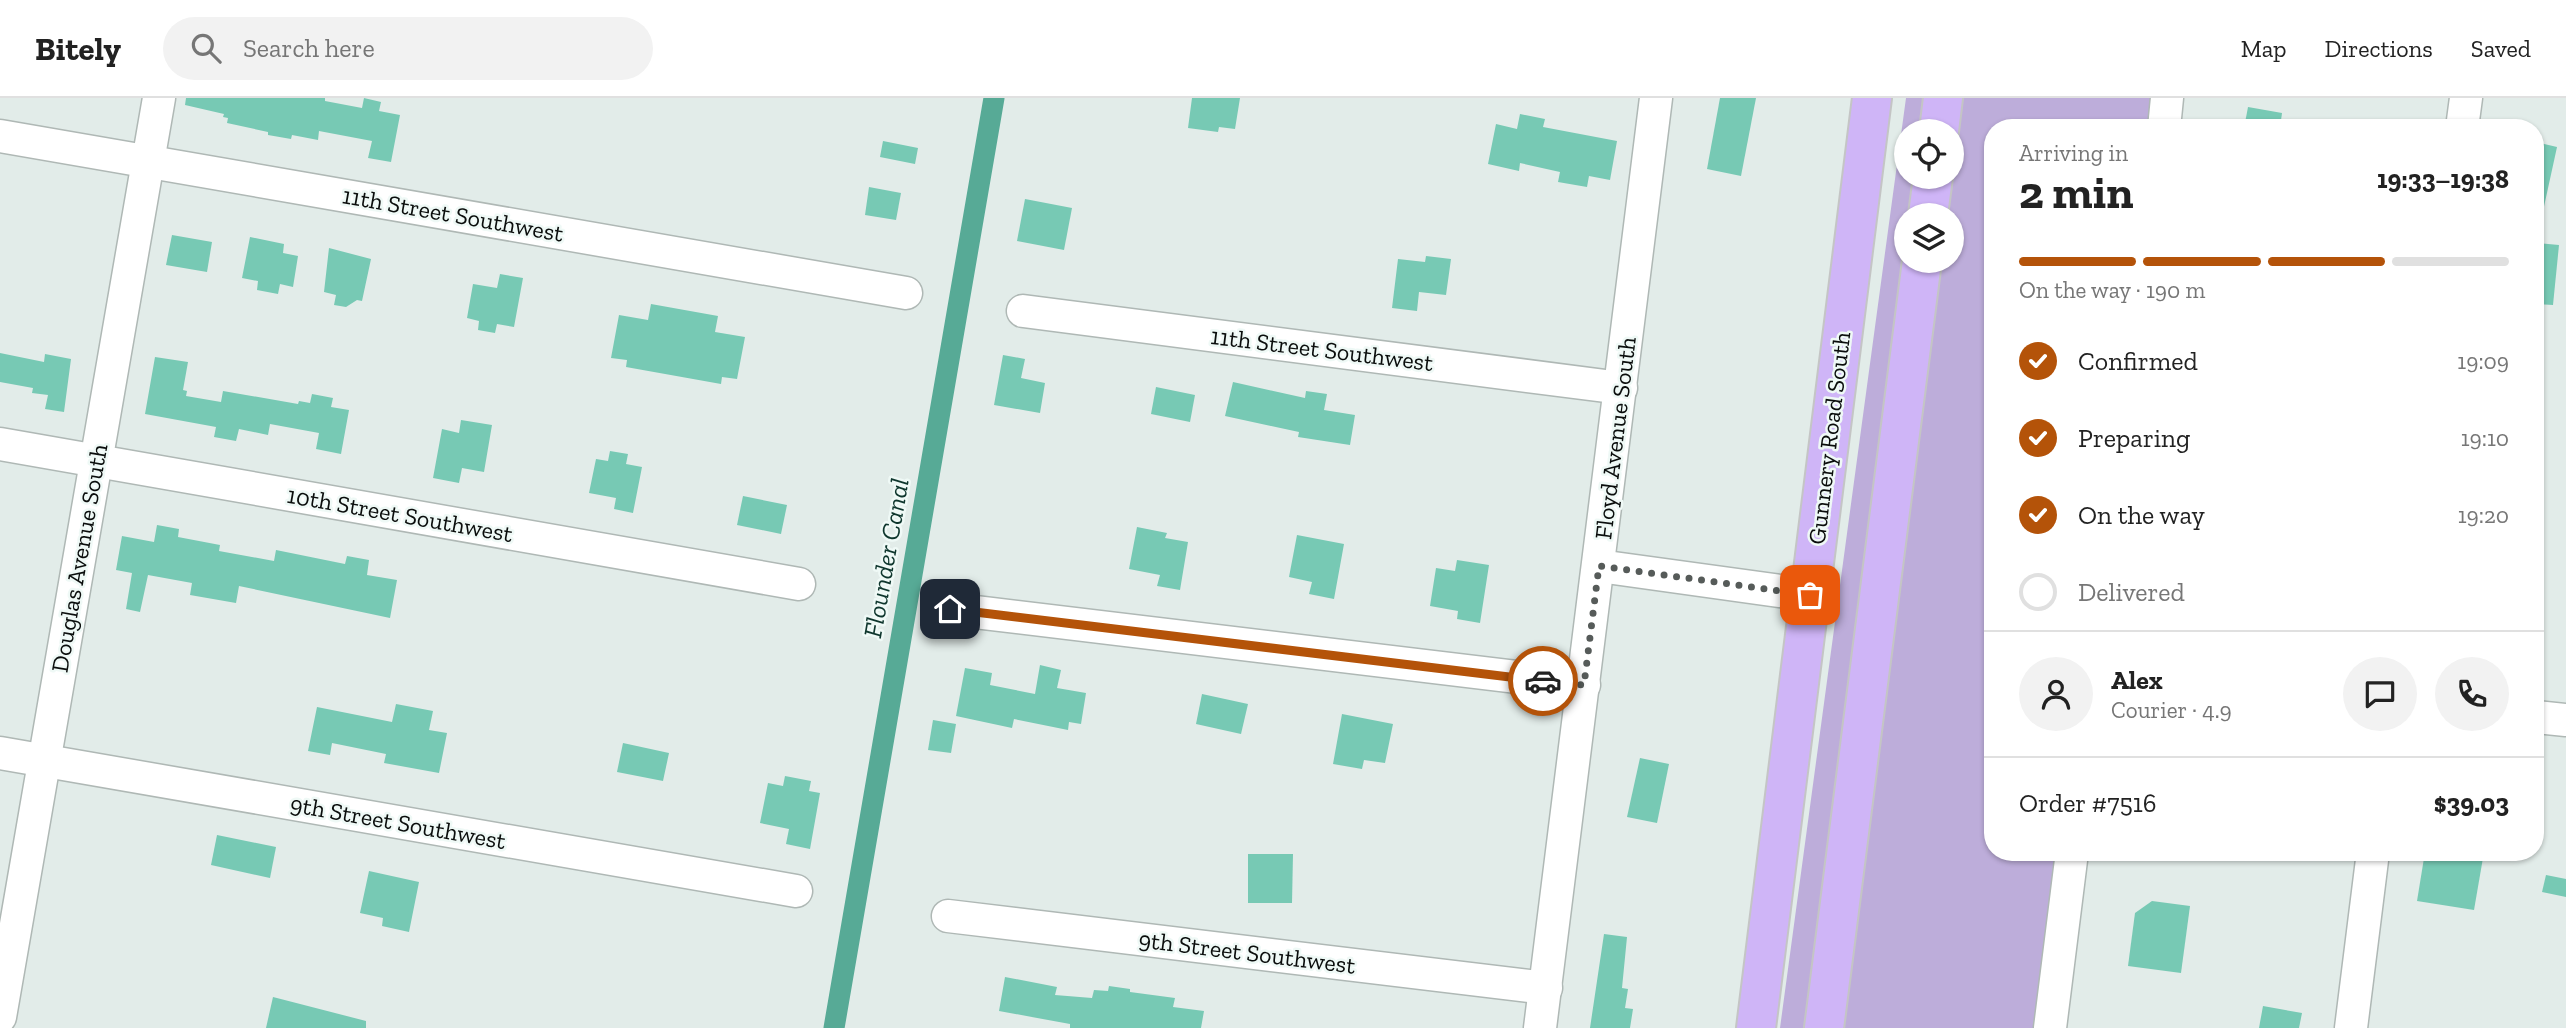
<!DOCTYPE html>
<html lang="en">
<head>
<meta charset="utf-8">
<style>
	body { margin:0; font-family:"Zilla Slab",serif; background:#f2f2f2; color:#222; height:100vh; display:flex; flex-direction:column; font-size:26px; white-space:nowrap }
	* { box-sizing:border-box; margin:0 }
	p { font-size:23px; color:#767676 }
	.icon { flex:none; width:38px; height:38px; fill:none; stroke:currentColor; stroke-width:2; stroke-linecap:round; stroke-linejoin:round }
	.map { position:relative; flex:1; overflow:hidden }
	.drawer { position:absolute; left:1984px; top:21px; width:560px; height:742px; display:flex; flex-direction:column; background:#fff; border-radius:28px; box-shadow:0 2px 5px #0004 }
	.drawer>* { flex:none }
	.fabs { position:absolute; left:1894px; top:21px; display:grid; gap:14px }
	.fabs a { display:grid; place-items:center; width:70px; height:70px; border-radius:50%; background:#fff; box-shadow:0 2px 5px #0004; font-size:35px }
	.pin { position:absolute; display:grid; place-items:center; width:60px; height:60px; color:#fff; margin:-30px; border-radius:14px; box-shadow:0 4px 10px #0006 }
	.courier { position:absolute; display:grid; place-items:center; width:70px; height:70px; margin:-35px; border:5px solid #b45309; border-radius:50%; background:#fff; color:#222; box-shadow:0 2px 9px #0007 }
	.summary em { font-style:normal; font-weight:800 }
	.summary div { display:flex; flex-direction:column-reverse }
	.summary { display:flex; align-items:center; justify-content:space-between; height:119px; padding:0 35px }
	h1 { font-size:46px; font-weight:800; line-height:52px }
	.bar { display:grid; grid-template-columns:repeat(4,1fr); gap:10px 7px; align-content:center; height:84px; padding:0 35px }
	.bar i { height:9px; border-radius:5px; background:#e0e0e0 }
	.bar .active { background:#b45309 }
	.bar p { grid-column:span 4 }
	.line { display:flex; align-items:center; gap:18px; padding:0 35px; border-top:2px solid #e0e0e0 }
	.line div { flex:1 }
	.round { display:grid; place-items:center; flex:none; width:74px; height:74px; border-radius:37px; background:#f2f2f2 }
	ol { padding:0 35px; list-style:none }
	li { display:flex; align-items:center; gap:21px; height:77px }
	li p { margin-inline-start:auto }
	li .icon { padding:7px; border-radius:50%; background:#b45309; color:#fff; stroke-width:4 }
	li:last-child { color:#767676 }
	li i { width:38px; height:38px; border:4px solid #e0e0e0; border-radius:50% }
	header { display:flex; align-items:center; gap:42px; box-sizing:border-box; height:98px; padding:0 35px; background:#fff; border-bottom:2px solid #e0e0e0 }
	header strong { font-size:33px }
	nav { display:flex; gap:38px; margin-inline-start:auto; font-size:24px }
	.search { width:490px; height:63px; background:#f2f2f2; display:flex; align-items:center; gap:18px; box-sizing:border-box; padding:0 24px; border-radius:38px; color:#767676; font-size:26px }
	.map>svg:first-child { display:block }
</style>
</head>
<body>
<header>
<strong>Bitely</strong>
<div class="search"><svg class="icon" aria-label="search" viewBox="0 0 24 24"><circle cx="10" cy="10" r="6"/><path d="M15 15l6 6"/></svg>Search here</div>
<nav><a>Map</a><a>Directions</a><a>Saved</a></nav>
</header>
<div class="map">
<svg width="2566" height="930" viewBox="0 0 2566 930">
	<rect width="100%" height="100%" fill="#e2ece9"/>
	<g fill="#bdadda">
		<polygon points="1906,0 1933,0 1928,33 1906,33 1906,79 1923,79 1918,117 1906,117 1906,163 1813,930 1780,930"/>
		<polygon points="1954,0 2157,0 2153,30 1993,30 1993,754 2062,754 2040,930 1835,930 1933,163 1951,163 1951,117 1939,117 1951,79"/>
	</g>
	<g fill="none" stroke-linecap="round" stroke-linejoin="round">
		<polyline stroke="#57aa96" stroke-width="21" points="834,930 994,0"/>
	</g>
	<g fill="#77c9b4">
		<polygon points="186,0 325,0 325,3 362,10 364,0 381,4 379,13 400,17 391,64 368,60 372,43 319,33 318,42 292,37 291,41 268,37 268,34 227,25 228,20 223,19 224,16 185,7"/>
		<polygon points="1192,0 1240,0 1235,31 1219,29 1218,34 1188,30"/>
		<polygon points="1720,0 1756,0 1741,78 1707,71"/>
		<polygon points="2248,9 2282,15 2280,30 2244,30"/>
		<polygon points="1520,16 1545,21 1543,29 1617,43 1610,82 1589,78 1587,89 1558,84 1560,74 1520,65 1519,73 1488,66 1496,26 1517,31"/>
		<polygon points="883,43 918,50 915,66 880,59"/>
		<polygon points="2536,44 2557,49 2543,113 2536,112"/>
		<polygon points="869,89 901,95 896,122 865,117"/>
		<polygon points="1025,101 1072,110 1064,152 1017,143"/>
		<polygon points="172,137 212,144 207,174 166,167"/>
		<polygon points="250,139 284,146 283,155 298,158 293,189 280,186 278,196 257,192 258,183 242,180"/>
		<polygon points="2536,145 2559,147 2553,207 2536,206"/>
		<polygon points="329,150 371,161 362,203 357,202 346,209 334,207 336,197 324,194"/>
		<polygon points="1426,158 1451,161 1446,197 1419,194 1417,213 1392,210 1398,161 1425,164"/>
		<polygon points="500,176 523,180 514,229 497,226 495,235 478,232 479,223 467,220 473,186 497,190"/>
		<polygon points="651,206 718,218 715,234 745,239 737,281 722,279 721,286 626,269 627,262 611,260 619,217 648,222"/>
		<polygon points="0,255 44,264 45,256 71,261 64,314 45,311 48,297 32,295 33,290 0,284"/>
		<polygon points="1003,257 1025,261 1021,280 1045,285 1040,315 994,307"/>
		<polygon points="155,259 188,264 183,292 187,293 186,298 221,304 223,293 298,306 299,303 310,305 312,296 333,300 331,309 349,312 341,356 316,351 319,335 270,326 268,337 239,331 236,343 214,339 216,329 145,316"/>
		<polygon points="1233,284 1305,300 1306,293 1327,296 1324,312 1355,317 1350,347 1298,339 1299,334 1225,318"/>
		<polygon points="1156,289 1195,297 1190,324 1151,316"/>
		<polygon points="461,322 492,327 484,374 462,370 459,385 433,380 442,331 459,335"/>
		<polygon points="610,353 628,356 626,366 642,369 633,415 614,411 616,400 589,395 596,361 608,363"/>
		<polygon points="743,398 787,407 781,436 737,427"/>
		<polygon points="157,427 179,431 178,439 220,447 219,453 274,463 276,452 345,466 347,458 369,462 367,477 397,482 390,520 239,488 236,505 190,497 192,485 148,477 140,514 126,511 132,475 116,472 122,438 154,444"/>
		<polygon points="1137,429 1167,435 1165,440 1188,444 1180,492 1157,488 1160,477 1129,471"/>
		<polygon points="1297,437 1344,446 1334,501 1309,496 1312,484 1289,479"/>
		<polygon points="1457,462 1489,467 1480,525 1457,521 1458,513 1430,508 1436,470 1455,473"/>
		<polygon points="1040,567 1061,572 1057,590 1086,595 1081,626 1069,624 1068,632 1014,621 1012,630 956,618 965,570 992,575 990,587 1035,596"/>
		<polygon points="1202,596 1248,606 1241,636 1196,626"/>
		<polygon points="396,606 433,613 429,632 447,635 439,675 384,665 386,656 332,645 330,657 308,653 317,609 392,624"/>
		<polygon points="1342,616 1393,626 1385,665 1364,662 1362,671 1333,666"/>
		<polygon points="933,622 956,626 951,655 928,652"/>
		<polygon points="623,645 669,655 663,683 617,674"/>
		<polygon points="1640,660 1669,666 1657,725 1627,719"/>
		<polygon points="785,678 811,683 809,693 820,695 810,751 786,746 789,731 760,725 768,685 783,688"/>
		<polygon points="217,737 276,749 270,780 211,767"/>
		<polygon points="2425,754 2484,754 2474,812 2417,803"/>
		<polygon points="1248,756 1293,756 1292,805 1248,805"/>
		<polygon points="369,773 419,784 409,834 382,828 383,820 360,815"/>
		<polygon points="2546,777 2566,781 2566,799 2542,794"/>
		<polygon points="2152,803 2190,808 2181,875 2128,868 2135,815"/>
		<polygon points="1604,836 1627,839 1622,890 1628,891 1625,910 1633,911 1630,930 1590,930"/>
		<polygon points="1005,879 1057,889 1055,897 1092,900 1094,892 1108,893 1109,888 1130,891 1130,894 1175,900 1173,909 1204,913 1201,930 1070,930 1070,926 999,913"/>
		<polygon points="273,899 366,923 366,930 266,930"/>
		<polygon points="2263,908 2302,915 2299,930 2259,930"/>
	</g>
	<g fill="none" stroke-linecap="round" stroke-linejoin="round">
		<defs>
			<g id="minor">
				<polyline points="2164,30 2167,0"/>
				<polyline points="2462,30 2466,0"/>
				<polyline points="0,38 906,195"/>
				<polyline points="1023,213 1621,290"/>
				<polyline points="0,346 799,486"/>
				<polyline points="1599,468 1809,497"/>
				<polyline points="950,511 1584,587"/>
				<polyline points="2536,619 2566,622"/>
				<polyline points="0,655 796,793"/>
				<polyline points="948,818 1546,890"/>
				<polyline points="0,919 159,0"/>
				<polyline points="1540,930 1656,0"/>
				<polyline points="2050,930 2072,754"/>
				<polyline points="2351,930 2373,754"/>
			</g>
			<g id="major">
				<polyline points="1939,33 1943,0"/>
				<polyline points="1928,117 1933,79"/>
				<polyline points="1756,930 1872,0"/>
				<polyline points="1824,930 1922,163"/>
			</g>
		</defs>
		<use href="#minor" stroke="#afb8b5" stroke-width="35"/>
		<use href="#major" stroke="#c4c5c5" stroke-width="42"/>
		<use href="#minor" stroke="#fff" stroke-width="32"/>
		<use href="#major" stroke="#cfb5f7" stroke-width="38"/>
	</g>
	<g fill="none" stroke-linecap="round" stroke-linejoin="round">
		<polyline stroke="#565b59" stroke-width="7" stroke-dasharray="0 12.6" points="1543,583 1584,587 1599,468 1810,497"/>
		<polyline stroke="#b45309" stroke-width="9" points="950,511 1543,583"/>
	</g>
	<g text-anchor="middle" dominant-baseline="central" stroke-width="5" stroke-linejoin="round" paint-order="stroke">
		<g font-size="24" fill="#0a0d0c" stroke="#eff9f6">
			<text transform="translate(453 116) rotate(10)">11th Street Southwest</text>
			<text transform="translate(1322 251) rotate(7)">11th Street Southwest</text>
			<text transform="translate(1615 340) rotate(-83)">Floyd Avenue South</text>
			<text transform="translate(1829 340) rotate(-83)">Gunnery Road South</text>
			<text transform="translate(400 416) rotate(10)">10th Street Southwest</text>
			<text transform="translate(79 460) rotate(-80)">Douglas Avenue South</text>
			<text transform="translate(398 724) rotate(10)">9th Street Southwest</text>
			<text transform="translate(1247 854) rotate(7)">9th Street Southwest</text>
		</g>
		<g font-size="26" font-style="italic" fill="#0e362d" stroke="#eff9f6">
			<text transform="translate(886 460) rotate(-80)">Flounder Canal</text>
		</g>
	</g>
</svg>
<div class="fabs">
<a><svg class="icon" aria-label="locate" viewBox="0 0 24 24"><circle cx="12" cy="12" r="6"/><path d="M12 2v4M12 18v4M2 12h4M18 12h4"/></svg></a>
<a><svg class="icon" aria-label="layers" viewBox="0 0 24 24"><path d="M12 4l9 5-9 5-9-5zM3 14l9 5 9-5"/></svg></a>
</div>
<div class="pin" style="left:1810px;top:497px;background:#ea580c"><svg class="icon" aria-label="bag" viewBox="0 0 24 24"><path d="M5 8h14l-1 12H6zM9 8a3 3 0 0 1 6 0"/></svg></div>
<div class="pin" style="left:950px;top:511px;background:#1f2937"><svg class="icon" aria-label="home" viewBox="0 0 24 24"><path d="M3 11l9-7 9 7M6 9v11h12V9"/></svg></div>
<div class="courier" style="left:1543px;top:583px"><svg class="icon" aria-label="car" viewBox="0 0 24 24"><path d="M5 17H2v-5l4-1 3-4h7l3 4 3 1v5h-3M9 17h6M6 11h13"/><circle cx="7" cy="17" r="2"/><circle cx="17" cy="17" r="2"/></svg></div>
<section class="drawer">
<div class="summary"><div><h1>2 min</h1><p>Arriving in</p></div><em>19:33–19:38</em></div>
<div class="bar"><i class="active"></i><i class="active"></i><i class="active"></i><i></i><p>On the way · 190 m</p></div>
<ol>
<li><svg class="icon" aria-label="check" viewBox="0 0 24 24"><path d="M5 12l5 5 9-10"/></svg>Confirmed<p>19:09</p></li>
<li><svg class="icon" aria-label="check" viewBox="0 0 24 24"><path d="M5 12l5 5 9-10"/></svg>Preparing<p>19:10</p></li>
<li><svg class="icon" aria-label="check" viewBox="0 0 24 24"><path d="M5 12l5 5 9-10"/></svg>On the way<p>19:20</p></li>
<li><i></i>Delivered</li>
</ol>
<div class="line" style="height:126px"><a class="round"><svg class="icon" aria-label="person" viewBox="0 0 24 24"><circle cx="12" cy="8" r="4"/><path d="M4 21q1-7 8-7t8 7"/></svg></a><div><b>Alex</b><p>Courier · 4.9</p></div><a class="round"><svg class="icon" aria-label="chat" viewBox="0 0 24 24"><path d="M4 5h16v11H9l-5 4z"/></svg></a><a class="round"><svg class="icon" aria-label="phone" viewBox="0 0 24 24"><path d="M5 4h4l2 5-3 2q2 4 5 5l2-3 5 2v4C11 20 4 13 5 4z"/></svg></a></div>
<div class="line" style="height:91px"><div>Order #7516</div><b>$39.03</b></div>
</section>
</div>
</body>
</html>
